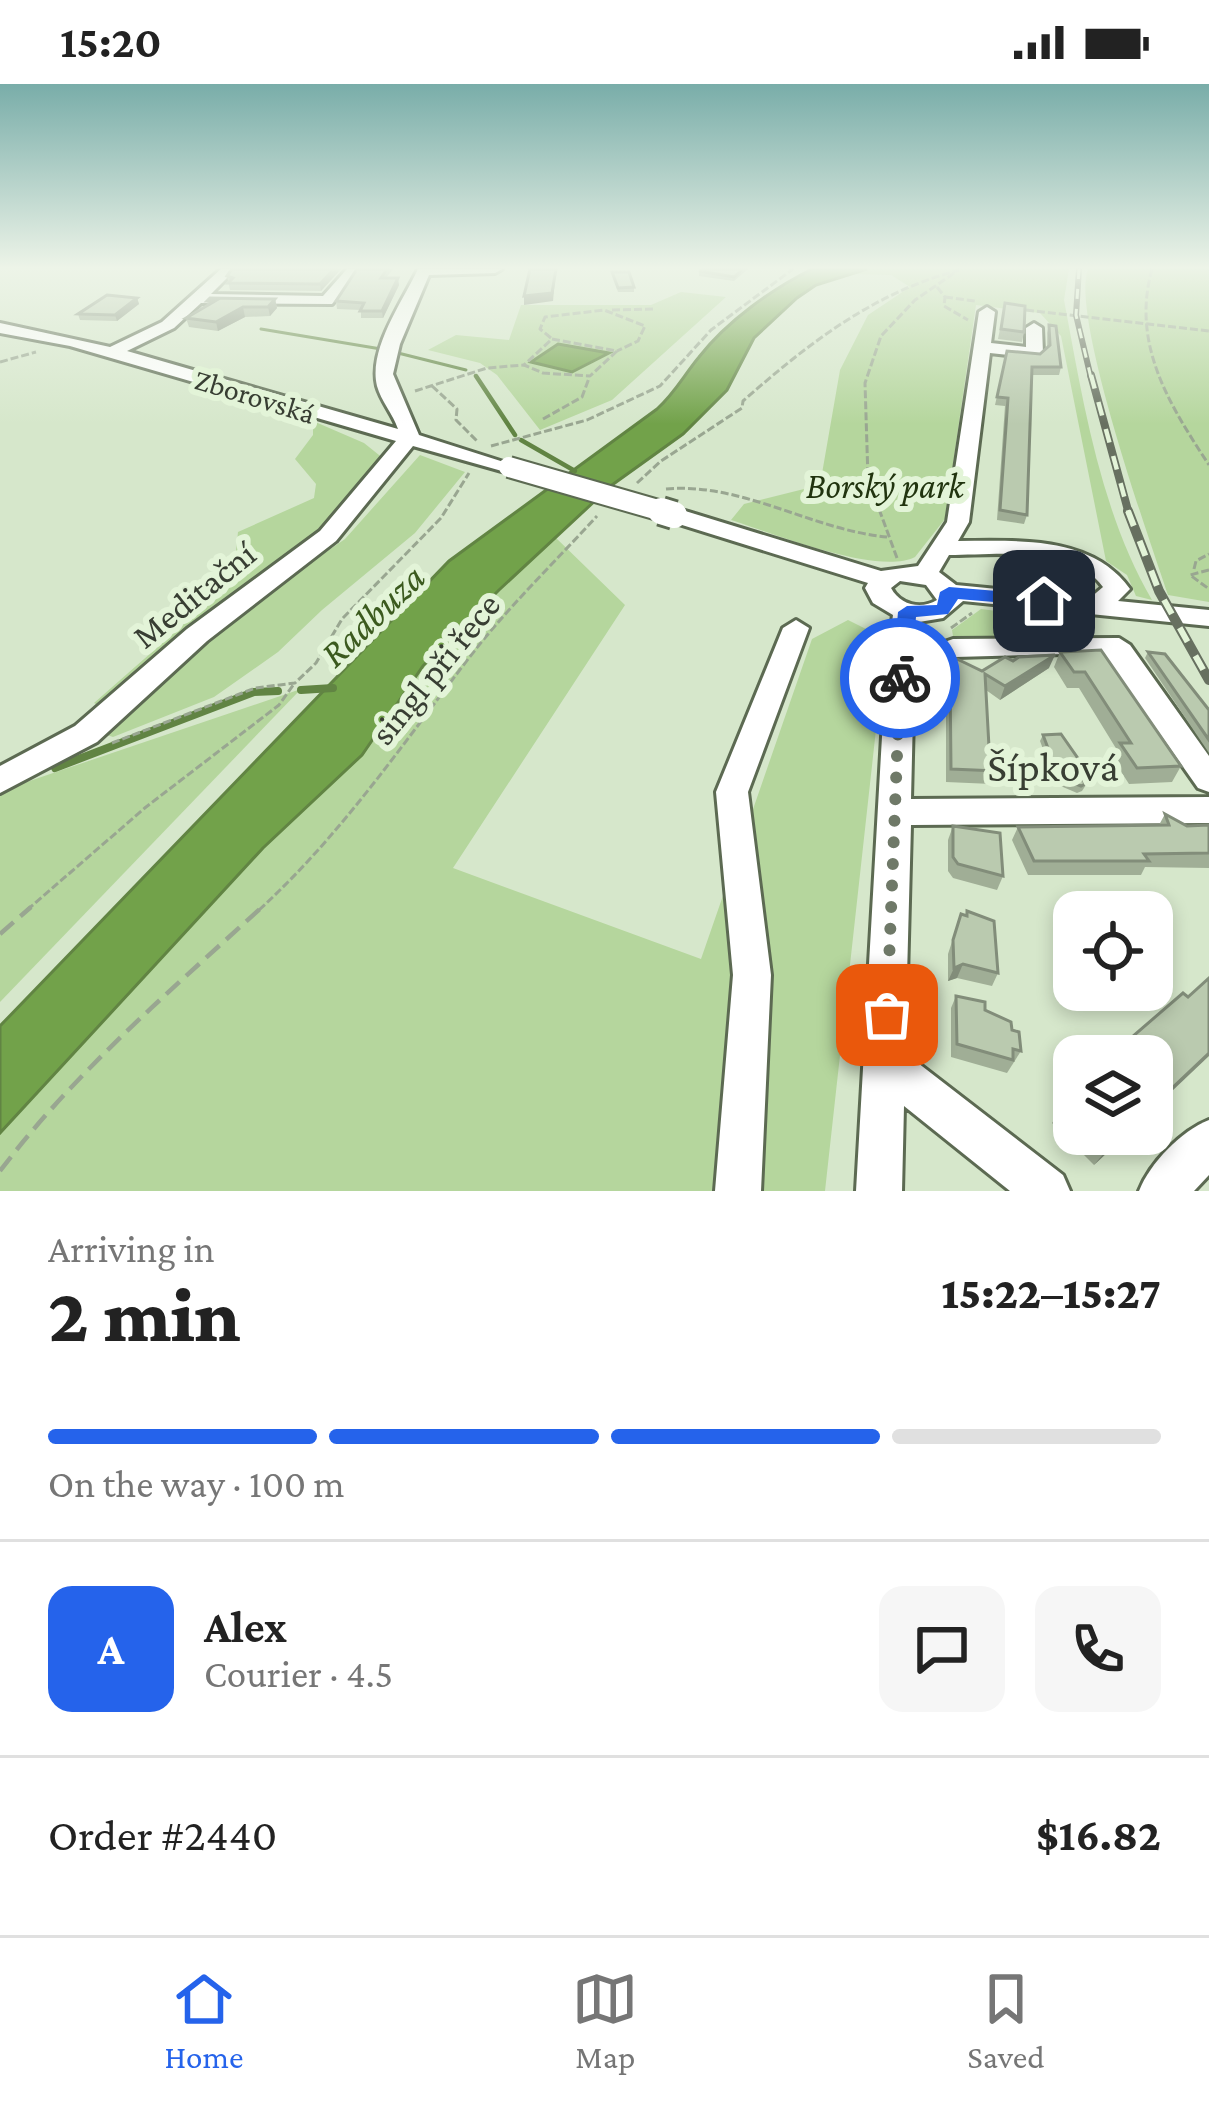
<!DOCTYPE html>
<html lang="en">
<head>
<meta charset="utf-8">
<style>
	body { margin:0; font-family:"Crimson Pro",serif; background:#f6f6f6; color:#222; height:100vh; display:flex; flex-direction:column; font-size:45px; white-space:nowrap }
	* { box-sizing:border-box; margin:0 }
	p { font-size:39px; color:#767676 }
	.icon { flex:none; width:66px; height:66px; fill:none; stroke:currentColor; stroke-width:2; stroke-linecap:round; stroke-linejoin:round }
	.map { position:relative; height:1107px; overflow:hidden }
	.sheet { display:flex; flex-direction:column; background:#fff; flex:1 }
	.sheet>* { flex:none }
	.fabs { position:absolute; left:1053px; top:807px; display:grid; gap:24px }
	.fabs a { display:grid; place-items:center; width:120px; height:120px; border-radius:24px; background:#fff; box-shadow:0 6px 18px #0003; font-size:60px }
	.pin { position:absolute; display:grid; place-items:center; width:102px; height:102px; color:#fff; margin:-51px; border-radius:24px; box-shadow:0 6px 18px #0006 }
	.courier { position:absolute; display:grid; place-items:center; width:120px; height:120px; margin:-60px; border:9px solid #2563eb; border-radius:50%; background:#fff; color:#222; box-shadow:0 3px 15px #0007 }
	.headline em { font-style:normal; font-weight:800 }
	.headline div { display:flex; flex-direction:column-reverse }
	.headline { display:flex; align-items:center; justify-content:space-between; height:204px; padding:0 48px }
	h1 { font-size:78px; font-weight:800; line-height:90px }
	.bar { display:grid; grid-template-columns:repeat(4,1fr); gap:18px 12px; align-content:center; height:144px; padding:0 48px }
	.bar i { height:15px; border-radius:9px; background:#e0e0e0 }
	.bar .current { background:#2563eb }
	.bar p { grid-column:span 4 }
	.line { display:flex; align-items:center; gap:30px; padding:0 48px; border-top:3px solid #e0e0e0 }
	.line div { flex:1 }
	.round { display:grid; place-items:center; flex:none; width:126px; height:126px; border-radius:24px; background:#f6f6f6 }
	.status { display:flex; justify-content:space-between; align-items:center; height:84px; padding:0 60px; background:#fff; direction:ltr }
	.status svg { height:33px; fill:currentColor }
	.tab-bar { display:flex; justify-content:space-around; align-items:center; height:168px; border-top:3px solid #e0e0e0; background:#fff; font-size:33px; color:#767676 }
	.tab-bar a { display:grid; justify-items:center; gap:6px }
	.tab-bar .current { color:#2563eb }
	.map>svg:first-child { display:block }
</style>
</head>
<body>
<div class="status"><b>15:20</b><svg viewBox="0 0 49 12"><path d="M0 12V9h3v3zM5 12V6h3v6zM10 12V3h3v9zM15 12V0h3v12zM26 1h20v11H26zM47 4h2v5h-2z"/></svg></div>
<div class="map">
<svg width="1209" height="1107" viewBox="0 0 1209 1107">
	<rect width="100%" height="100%" fill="#d6e7cb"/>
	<g fill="#b5d69d">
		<path d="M 867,185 L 1069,185 L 1064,216 C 1083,317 1100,427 1152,516 L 1136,512 L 1127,491 L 1106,477 L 1061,252 L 1040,229 L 976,221 L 945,435 L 915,473 C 877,492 772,449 731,436 L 744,420 L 820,401 L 840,286 L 868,231 L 910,203 L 891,191 L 851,190 Z"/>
		<path d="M 1088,185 L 1209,185 L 1209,518 L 1168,511 C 1149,454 1070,231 1088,185 Z"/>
		<polygon points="681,208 726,213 612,316 540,346 497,291 480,279 428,266 456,251 509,256 521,221 651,221"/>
		<polygon points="313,337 364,359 384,375 352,422 105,625 94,619 226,503 234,486 238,448 314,414 316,400 295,375 313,351"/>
		<polygon points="420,371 465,388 415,449 322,526 278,568 214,613 113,653 107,651 248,521 345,455"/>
		<polygon points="555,453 625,521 453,784 701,875 812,555 848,536 886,555 825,1107 0,1107 0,1049 263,764 362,671 423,582"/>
		<polygon points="981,525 1045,533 1051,544 954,558 952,546"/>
		<polygon points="301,605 0,918 0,707"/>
	</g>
	<g fill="#72a24a" stroke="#618443" stroke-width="3">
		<path d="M 812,185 L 867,185 L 816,201 L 797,214 L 754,254 L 727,306 L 683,350 L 612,401 L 499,506 L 423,582 L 362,671 L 263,764 L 0,1049 L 0,942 L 449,477 L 657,325 C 675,309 684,291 699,273 C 727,237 772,205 812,185 Z"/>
		<polygon points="558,260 609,269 572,288 531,278"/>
	</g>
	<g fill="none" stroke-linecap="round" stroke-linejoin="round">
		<g stroke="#618443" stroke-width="3">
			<polyline points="261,245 381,265"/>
			<polyline points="398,269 466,286"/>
		</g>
		<g stroke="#618443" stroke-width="4.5">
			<polyline points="476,292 515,351"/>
			<polyline points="521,356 575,387"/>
		</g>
		<polyline stroke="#618443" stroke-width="6" points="327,604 333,604"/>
		<g stroke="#618443" stroke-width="8">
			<polyline points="301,606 333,604"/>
			<polyline points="55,684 254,608 278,607"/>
		</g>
		<defs>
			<g id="minor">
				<path d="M 221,185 L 236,185 L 211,210 L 323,212 L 347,185 L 361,185 L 332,220 L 201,219 L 174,244 L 127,267 L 398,345 C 393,330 381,317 377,302 C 368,265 403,217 418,185 L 502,185 L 495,189 L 429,191 L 400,260 L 393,290 L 419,351 L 519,383 L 509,389 L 413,362 L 336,457 L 207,557 L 97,658 L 0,709 L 0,682 L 75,642 L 187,545 L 320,447 L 396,357 L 70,262 L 0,249 L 0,239 L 110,263 L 162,238 Z"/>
				<path d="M 987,223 L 995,228 L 991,259 L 1026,263 L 1026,244 L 1034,239 L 1042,244 L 1043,269 L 1035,274 L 990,269 L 969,438 L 958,457 C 1018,457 1092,451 1130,505 L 1118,517 L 1209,526 L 1209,542 L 963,517 L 943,534 L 919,538 L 916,568 L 953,555 L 1119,554 L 1130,561 L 1209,672 L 1209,708 L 1198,704 L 1103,569 L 956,573 L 914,588 L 911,715 L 1209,713 L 1209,739 L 911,741 L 905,969 L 1063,1091 L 1070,1107 L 1010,1107 L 904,1022 L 902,1107 L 856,1107 L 886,583 L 893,531 L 873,519 L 865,504 L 868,499 L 666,436 L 663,431 L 674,424 L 682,426 L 881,487 L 918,482 L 947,438 L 979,228 ZM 949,471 C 995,471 1073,460 1103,503 L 1090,514 L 956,501 L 939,488 ZM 900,497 L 926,501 L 937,516 C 921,526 900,521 891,504 Z"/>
				<polygon points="796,536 809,544 748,708 771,891 761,1107 715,1107 733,891 716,708 783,544"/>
				<path d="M 1209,1036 L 1209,1091 L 1194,1107 L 1139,1107 C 1150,1079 1181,1047 1209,1036 Z"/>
			</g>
		</defs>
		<use href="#minor" stroke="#5c6a52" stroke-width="6"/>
		<g stroke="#99a691" stroke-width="3" stroke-dasharray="8 3" stroke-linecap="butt">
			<path d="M 1152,185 C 1131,260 1169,320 1209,381"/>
			<polyline points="937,203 945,213 944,222 968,236"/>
			<polyline points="945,213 975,217"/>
			<polyline points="612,226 653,225"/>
			<polyline points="1026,226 1209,247"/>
			<polyline points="551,254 540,245 545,233 604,226 645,242 638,257 617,267"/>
			<polygon points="552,255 617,267 590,292 543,289 524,281"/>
			<polyline points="0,278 36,268"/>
			<polyline points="432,302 457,325 456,336 477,357"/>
			<polyline points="415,307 487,284 524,281"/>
			<polyline points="543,335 582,313 589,294"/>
			<polyline points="491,362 587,336 660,302 711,246 793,185"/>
			<path d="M 637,399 L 661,377 L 742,324 L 743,317 C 809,259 873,209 959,186"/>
			<path d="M 666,405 C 742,398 812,446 887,453"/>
			<polyline points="897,474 868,395 865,299 881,252 915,216 954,189"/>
			<polyline points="1047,484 1080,502"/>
			<polyline points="1194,485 1196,477 1209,470"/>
			<polyline points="1209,486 1190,491 1209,505"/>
			<polyline points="951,544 972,529"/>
			<polyline points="112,659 255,604 295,599 316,579 342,535 441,434 469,389"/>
			<polyline points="27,826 146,723 279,621 294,600"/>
			<path d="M 259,826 C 342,750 404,658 472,570 C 510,521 556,477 597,432"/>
		</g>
		<g stroke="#99a691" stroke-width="4.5" stroke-dasharray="18 9" stroke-linecap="butt">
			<polyline points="0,850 31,823"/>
			<path d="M 0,1087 C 74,989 171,906 262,823"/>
		</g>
		<use href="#minor" fill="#fff" fill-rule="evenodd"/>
		<defs>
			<polyline id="rail-far2" points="1079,185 1076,231 1091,294"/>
			<polyline id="rail-far1" points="1091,291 1129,430"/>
			<polyline id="rail" points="1128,427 1159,507 1209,596"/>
		</defs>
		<use href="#rail-far2" stroke="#677060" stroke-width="6"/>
		<use href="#rail-far1" stroke="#677060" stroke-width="8"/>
		<use href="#rail" stroke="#677060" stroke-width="10"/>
		<use href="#rail-far2" stroke="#e3f4d8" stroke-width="3" stroke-dasharray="10" stroke-linecap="butt"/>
		<use href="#rail-far1" stroke="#e3f4d8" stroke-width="4.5" stroke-dasharray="14" stroke-linecap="butt"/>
		<use href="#rail" stroke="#e3f4d8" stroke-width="6" stroke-dasharray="16" stroke-linecap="butt"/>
		<defs>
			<polyline id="minor-bridge-far1" points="509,383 672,430"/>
			<polyline id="minor-bridge" points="661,427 674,431"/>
		</defs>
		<use href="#minor-bridge-far1" stroke="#5c6a52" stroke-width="24" stroke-linecap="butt"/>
		<use href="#minor-bridge" stroke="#5c6a52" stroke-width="32" stroke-linecap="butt"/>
		<use href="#minor-bridge-far1" stroke="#fff" stroke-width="20"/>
		<use href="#minor-bridge" stroke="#fff" stroke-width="26"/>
	</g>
	<g fill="#a0ae96">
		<polygon points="341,185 321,207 230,206 227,192"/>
		<polygon points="357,185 393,185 386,194 399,201 383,234 361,234 361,226 337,225 336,217"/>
		<polygon points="748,185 734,197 699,192 699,187"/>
		<polygon points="612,188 634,203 634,208 618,208"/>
		<polygon points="137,214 139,220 117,237 80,236 78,230"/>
		<polygon points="275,215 277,224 270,232 245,233 218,247 189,243 186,234 208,221 207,217"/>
		<polygon points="1005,219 1024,248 1022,258 998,255"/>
		<polygon points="1049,241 1061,283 1059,291 1031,291 1027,431 1024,440 997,436 1005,322 995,321 1007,267 1040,270 1047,263 1047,249"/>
		<polygon points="1101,566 1181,682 1172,698 1129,700 1113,675 1117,666 1079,604 1067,604 1054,583 1060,568"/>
		<polygon points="1148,568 1209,626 1209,669 1145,574"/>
		<polygon points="1013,577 1049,584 1000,616 986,606 989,663 997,687 992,700 946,698 946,603 941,600 945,587 982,587"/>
		<polygon points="1043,651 1091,693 1082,707 1077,709 1056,700 1040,657"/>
		<polygon points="1165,730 1187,742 1209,741 1209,784 1145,783 1141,791 1028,791 1012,756 1018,743 1159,741"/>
		<polygon points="953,742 1003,792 997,806 953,794 948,787 948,756"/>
		<polygon points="967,827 998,889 992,902 957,894 948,897 948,870 961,830 966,831"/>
		<polygon points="956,912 985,926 1012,946 1021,967 1007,989 951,973 951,924"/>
		<polygon points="1074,1002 1074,1050 1127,1050 1094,1081 1052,1039 1058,1030 1054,1026 1062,1013"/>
	</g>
	<g fill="#828d7a">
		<polygon points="334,185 341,185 321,207 320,200"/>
		<polygon points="556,185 553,217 524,221 524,212"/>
		<polygon points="398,194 399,201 383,234 382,227"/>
		<polygon points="137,214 139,220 117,237 115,231"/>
		<polygon points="275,215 277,224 270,232 268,223"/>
		<polygon points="243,223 245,233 218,247 216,238"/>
		<polygon points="1055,571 1049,584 1000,616 1005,602"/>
		<polygon points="963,880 957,894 948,897 954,884"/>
		<polygon points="1209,969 1209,972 1152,1026 1152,1023"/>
		<polygon points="1124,1050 1127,1050 1094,1081 1104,1069"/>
	</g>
	<g fill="#bacaaf" stroke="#828d7a" stroke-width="3">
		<polygon points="232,185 334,185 320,200 228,199 233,194 227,192"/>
		<polygon points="357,185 387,185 381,194 398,194 382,227 360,227 364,219 336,217"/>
		<polygon points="530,185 556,185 552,209 524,212"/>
		<polygon points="707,185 743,185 734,193 699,187"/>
		<polygon points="612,188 629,188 634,203 618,204"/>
		<polygon points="107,211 137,214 115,231 78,230"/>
		<polygon points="210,214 275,215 268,223 243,223 216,238 186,234 215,217 207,217"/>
		<polygon points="1005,219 1025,222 1024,248 1001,245"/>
		<polygon points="1049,241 1056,242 1061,283 1032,283 1027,431 1000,426 1008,314 997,313 1007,267 1040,270 1050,261"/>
		<polygon points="1101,566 1181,682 1137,684 1120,659 1131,659 1085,588 1074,588 1060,568"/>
		<polygon points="1148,568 1165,570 1209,626 1209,656"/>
		<polygon points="1055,571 1005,602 985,590 989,663 995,664 997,687 951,685 950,590 945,587 957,575 982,587 1005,573 1013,577 1019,573"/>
		<polygon points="1061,650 1091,693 1082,693 1085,700 1081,702 1059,693 1043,651"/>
		<polygon points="1165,730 1187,742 1209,741 1209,769 1144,770 1149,777 1034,777 1018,743 1169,741"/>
		<polygon points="953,742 1000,749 1003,792 958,780 953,773"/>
		<polygon points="967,827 994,837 998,889 963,880 954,884 953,856 961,830 967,832"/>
		<polygon points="1209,894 1209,969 1152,1023 1152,972 1110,972 1183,909 1188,913"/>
		<polygon points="956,912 985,918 985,926 1011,938 1012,946 1019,948 1021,967 1013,965 1013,976 957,960"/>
		<polygon points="1074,1002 1074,1039 1061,1026 1068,1019 1062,1013"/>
		<polygon points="1085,1050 1124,1050 1104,1069"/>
	</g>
	<linearGradient id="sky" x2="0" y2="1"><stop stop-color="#79ada9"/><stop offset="0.54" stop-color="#edf4e8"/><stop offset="1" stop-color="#edf4e8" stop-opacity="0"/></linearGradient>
	<rect width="1209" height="340" fill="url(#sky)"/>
	<polygon fill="#2563eb" points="949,503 1044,511 1053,517 1044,522 958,515 948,530 916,533 910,594 900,601 892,599 898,528 907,522 937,521 940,508"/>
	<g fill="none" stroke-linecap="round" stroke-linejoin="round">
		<polyline stroke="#6f7968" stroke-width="12" stroke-dasharray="0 21.6" points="887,931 900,594"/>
	</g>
	<g text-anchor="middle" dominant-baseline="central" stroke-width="12" stroke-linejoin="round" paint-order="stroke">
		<g font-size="30" fill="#383e33" stroke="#e3f4d8">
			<text transform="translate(255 312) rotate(17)">Zborovská</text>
		</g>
		<g font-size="36" font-style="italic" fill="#21340f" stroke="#e3f4d8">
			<text x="885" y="402">Borský park</text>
		</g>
		<g font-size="36" fill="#383e33" stroke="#e3f4d8">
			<text transform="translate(194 511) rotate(-39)">Meditační</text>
			<text transform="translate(435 585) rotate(-51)">singl při řece</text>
		</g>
		<g font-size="39" font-style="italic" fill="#3b5a1e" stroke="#e3f4d8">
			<text transform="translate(372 531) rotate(-44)">Radbuza</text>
		</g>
		<g font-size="42" fill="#383e33" stroke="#e3f4d8">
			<text x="1053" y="682">Šípková</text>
		</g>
	</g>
</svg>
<div class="fabs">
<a><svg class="icon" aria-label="locate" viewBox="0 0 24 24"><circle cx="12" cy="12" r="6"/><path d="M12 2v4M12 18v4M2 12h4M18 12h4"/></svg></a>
<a><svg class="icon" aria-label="layers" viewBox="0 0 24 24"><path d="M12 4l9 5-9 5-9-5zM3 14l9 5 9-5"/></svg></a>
</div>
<div class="pin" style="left:887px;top:931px;background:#ea580c"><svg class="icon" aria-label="bag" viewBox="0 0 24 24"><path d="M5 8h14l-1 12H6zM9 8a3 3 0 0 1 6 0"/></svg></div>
<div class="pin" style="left:1044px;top:517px;background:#1f2937"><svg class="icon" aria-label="home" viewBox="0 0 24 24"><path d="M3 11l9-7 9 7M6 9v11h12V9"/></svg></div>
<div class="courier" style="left:900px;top:594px"><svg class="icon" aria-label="bike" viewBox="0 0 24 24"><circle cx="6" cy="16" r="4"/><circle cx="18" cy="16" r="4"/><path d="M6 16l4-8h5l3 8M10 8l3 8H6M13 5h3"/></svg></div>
</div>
<section class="sheet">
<div class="headline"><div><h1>2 min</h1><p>Arriving in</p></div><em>15:22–15:27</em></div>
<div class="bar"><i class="current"></i><i class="current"></i><i class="current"></i><i></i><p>On the way · 100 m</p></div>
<div class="line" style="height:216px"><b class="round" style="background:#2563eb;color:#fff">A</b><div><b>Alex</b><p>Courier · 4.5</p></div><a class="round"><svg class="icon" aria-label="chat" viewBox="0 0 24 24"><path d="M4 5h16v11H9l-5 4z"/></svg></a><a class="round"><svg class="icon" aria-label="phone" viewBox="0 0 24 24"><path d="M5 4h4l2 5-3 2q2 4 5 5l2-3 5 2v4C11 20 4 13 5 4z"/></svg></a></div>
<div class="line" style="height:156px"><div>Order #2440</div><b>$16.82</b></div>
</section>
<nav class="tab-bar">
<a class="current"><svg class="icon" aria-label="home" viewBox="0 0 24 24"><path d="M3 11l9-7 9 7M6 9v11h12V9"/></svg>Home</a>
<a><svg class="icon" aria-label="map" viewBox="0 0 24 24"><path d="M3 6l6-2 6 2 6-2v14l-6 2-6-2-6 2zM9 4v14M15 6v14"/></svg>Map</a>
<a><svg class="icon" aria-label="saved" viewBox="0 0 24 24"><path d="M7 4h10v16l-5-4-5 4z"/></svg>Saved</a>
</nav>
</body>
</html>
